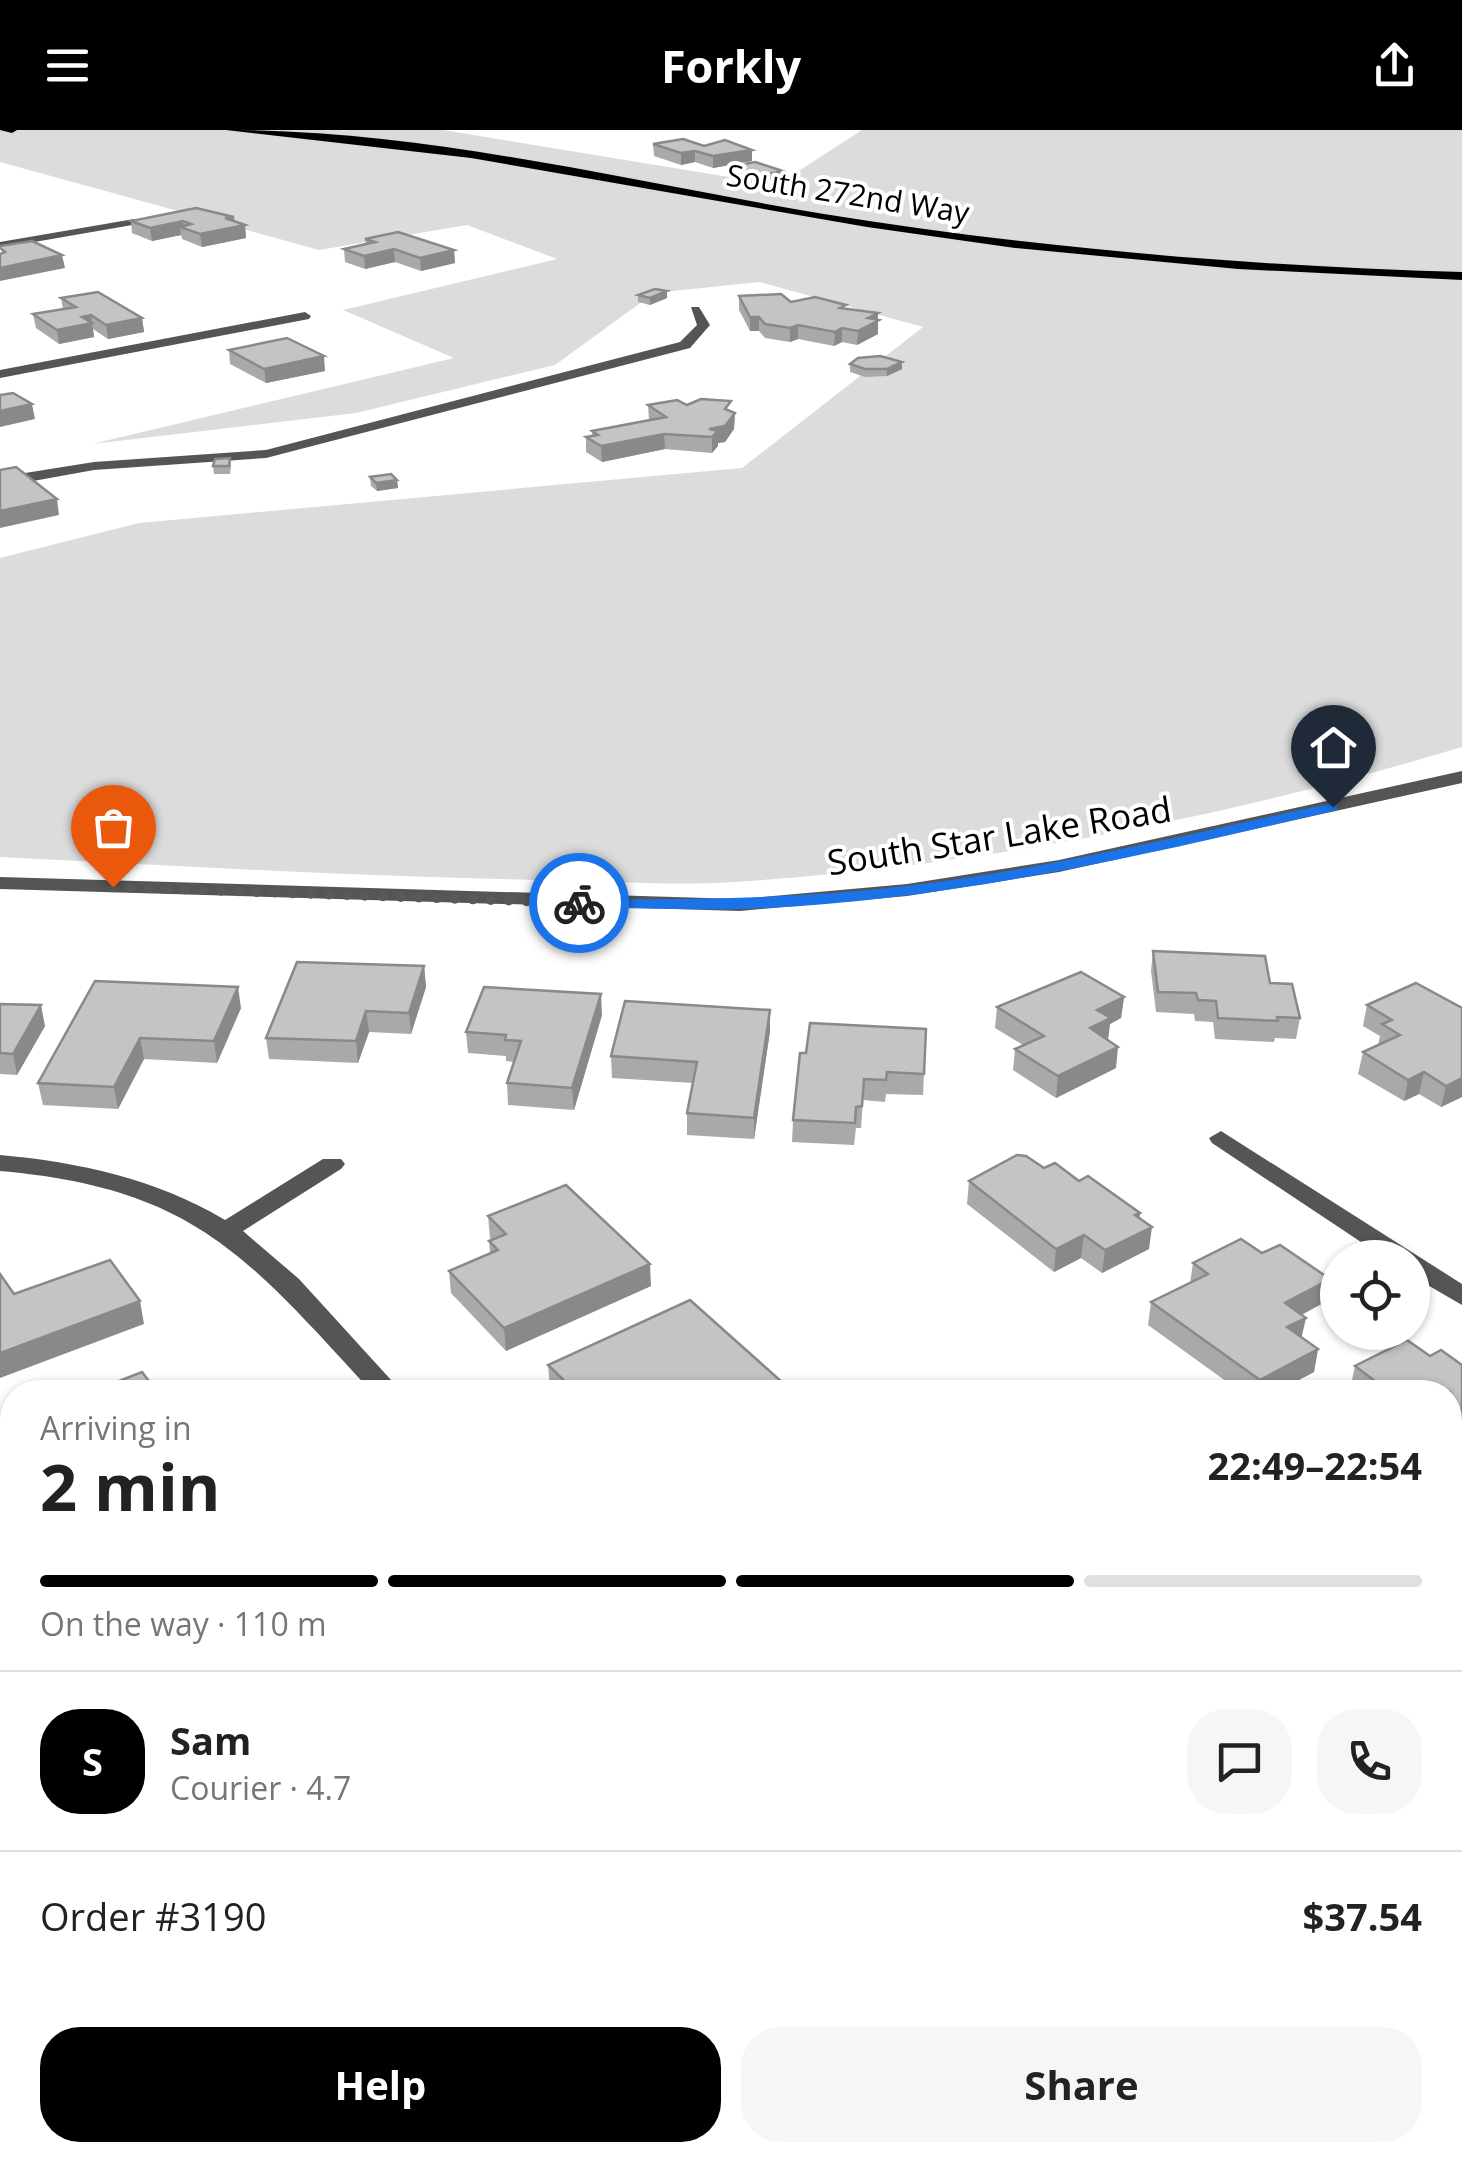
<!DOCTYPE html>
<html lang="en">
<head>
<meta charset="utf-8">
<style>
	body { margin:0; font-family:"Open Sans",sans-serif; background:#f6f6f6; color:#222; height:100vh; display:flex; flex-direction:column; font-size:38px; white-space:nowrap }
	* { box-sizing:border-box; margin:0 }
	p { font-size:32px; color:#767676 }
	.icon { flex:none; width:55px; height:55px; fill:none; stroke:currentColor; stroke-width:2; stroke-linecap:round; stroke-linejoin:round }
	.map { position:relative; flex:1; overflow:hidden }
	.details { position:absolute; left:0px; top:1250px; width:1462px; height:782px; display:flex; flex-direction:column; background:#fff; border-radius:40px 40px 0 0; box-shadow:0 2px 8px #0004 }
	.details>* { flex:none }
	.buttons { position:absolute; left:1320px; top:1110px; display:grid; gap:20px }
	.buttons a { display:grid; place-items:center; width:110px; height:110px; border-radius:50%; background:#fff; box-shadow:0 2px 8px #0004; font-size:50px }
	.pin { position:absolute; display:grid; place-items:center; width:85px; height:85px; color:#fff; margin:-102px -42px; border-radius:50% 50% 50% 0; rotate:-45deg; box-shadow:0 0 10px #0007 }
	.pin .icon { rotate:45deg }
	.courier { position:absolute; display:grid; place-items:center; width:100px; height:100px; margin:-50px; border:8px solid #1a73e8; border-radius:50%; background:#fff; color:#222; box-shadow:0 2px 12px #0007 }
	.summary em { font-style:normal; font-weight:700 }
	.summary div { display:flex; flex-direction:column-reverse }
	.summary { display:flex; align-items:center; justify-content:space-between; height:170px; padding:0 40px }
	h1 { font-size:65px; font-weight:700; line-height:75px }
	.bar { display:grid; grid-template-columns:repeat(4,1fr); gap:15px 10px; align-content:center; height:120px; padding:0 40px }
	.bar i { height:12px; border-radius:8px; background:#e0e0e0 }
	.bar .selected { background:#000 }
	.bar p { grid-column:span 4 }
	.line { display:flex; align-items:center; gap:25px; padding:0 40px; border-top:2px solid #e0e0e0 }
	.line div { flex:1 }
	.round { display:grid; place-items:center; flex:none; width:105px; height:105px; border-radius:40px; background:#f6f6f6 }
	.cta { display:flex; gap:20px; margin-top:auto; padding:20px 40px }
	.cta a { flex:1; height:115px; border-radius:40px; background:#000; color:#fff; font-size:40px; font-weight:700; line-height:115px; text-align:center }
	.cta a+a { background:#f6f6f6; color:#222 }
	header { display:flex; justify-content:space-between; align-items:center; height:130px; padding:0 40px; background:#000; color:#fff; font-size:45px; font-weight:700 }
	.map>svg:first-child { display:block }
</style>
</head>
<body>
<header><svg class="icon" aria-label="menu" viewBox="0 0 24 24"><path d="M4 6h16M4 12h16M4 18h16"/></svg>Forkly<svg class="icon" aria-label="share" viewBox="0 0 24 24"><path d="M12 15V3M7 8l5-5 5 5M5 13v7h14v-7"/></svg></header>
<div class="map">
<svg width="1462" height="2031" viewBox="0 0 1462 2031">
	<rect width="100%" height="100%" fill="#fff"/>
	<path fill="#dcdcdc" d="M 0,0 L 443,0 L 777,55 L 862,0 L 1462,0 L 1462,617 C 1227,688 979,736 734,752 C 672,756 607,751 545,750 C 363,747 182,736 0,727 L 0,428 L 139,393 L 742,338 L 923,197 L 759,152 L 654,163 L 555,235 L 356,283 L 92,314 L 454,228 L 343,180 L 557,129 L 467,95 L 319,120 L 0,32 Z"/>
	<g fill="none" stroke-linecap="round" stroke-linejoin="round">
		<defs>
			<g id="major">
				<polygon points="0,0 17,0 12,3"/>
				<path d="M 226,0 C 427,0 626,51 824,84 C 1035,118 1248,136 1462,142 L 1462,150 L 1238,139 L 1015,118 L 867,97 L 471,28 Z"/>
			</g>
		</defs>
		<use href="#major" stroke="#dbdbdb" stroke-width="5"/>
		<g fill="#555" fill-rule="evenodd">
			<polygon points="134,89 138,94 0,118 0,112"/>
			<polygon points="691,177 699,177 710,195 690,218 266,328 94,340 0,357 0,347 94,332 266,320 680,212 697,195"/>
			<polygon points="305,182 311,186 309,189 0,248 0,240"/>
			<polygon points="1462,641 1462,653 1059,742 907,766 740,781 0,759 0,747 740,769 907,754 1059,730"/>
			<polygon points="1221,1001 1462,1154 1462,1175 1412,1146 1412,1128 1385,1128 1212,1013 1209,1008"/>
			<path d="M 0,1025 C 78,1032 157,1049 225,1090 L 323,1029 L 341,1029 L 345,1034 L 341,1039 L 243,1101 L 299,1149 L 402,1262 L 372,1262 C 247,1127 195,1058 0,1041 Z"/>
			<polygon points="1462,1865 1462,1905 1450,1909 1450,1869"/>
			<polygon points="1035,2020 1079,2020 1084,2031 1040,2031"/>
			<polygon points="1261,2020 1310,2020 1305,2031 1256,2031"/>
		</g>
		<use href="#major" fill="#000" fill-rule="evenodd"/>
	</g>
	<g fill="#a9a9a9">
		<polygon points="653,14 752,31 713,38 695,32 681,35 654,26"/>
		<polygon points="730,37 783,41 783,47 759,52 730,43"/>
		<polygon points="131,91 234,92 245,95 246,108 202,117 182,109 181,105 152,111 132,103"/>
		<polygon points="365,109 454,120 455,133 421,141 395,132 365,139 345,132 344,119 366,114"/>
		<polygon points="638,165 667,168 650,175 638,172"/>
		<polygon points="739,166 878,183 878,204 857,215 842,212 834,216 798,209 790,212 765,208 759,201 750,201 739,180"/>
		<polygon points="61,168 142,188 144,202 108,209 93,199 94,207 59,214 36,198 33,184 63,179"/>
		<polygon points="229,220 325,241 266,253 230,234"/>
		<polygon points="902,232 902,239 887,246 865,247 850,242 850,234"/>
		<polygon points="648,275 687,275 731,282 735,283 734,299 725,312 718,313 718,316 712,323 665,319 602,332 586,322 586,307 592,306 592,301 649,290"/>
		<polygon points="230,328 231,336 230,344 214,344 213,336"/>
		<polygon points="370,347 397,350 398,358 377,361 371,356"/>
		<polygon points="1153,821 1270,853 1300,888 1296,909 1275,908 1274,912 1215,909 1213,892 1195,891 1194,884 1156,882 1151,841"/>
		<polygon points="424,836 426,857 411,904 369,902 358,933 269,929 266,908"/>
		<polygon points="95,851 241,878 217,933 144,929 118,979 43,975 38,953"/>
		<polygon points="1416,853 1462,967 1441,977 1419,964 1404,971 1358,944 1363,922 1378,915 1380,906 1363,896 1367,875"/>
		<polygon points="1124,867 1121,888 1110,894 1108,909 1116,938 1056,968 1013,940 1015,919 1023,915 995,898 997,877"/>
		<polygon points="0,874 45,896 17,945 0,944"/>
		<polygon points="602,885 574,980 508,975 507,953 514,932 506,931 506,926 468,923 466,902"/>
		<polygon points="926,899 923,965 886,964 885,972 863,970 861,998 856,998 854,1015 792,1012 793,990"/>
		<polygon points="770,901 754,1009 687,1005 687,983 693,953 612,948 611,926"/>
		<polygon points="1044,1038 1079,1051 1140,1083 1139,1088 1149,1119 1102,1143 1081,1128 1054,1142 967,1074 969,1051"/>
		<polygon points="488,1086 651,1156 506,1221 451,1163 449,1141 490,1123 489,1111 492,1110 490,1108"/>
		<polygon points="1193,1133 1325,1172 1302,1185 1302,1207 1318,1219 1314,1242 1276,1262 1241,1262 1148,1195 1151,1172 1190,1153"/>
		<polygon points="1407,1210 1430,1226 1441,1220 1462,1235 1462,1375 1450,1382 1450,1262 1354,1262 1350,1259 1355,1236"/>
		<polygon points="548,1235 792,1262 554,1262 550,1258"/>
		<polygon points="1462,1442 1462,1479 1454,1472"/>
	</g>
	<g fill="#898989">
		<polygon points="752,20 752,31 713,38 713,26"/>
		<polygon points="695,21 695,32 681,35 681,23"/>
		<polygon points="783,41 783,47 759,52 759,46"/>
		<polygon points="234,87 235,97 245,95 246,108 202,117 200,104 225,88"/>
		<polygon points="183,91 184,98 180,97 181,105 152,111 150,98"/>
		<polygon points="394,119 395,132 365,139 364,126"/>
		<polygon points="454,120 455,133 421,141 420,128"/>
		<polygon points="62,125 65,138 0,151 0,138"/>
		<polygon points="667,161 667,168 650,175 650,168"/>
		<polygon points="878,183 878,204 857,215 858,201 868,188"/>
		<polygon points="91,185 94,207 59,214 57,200 82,187"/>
		<rect x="750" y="187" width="9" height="14"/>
		<polygon points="142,188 144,202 108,209 106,195"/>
		<polygon points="798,195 798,209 790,212 790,198"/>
		<polygon points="842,198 842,212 834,216 835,202"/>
		<polygon points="324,226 325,241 266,253 264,239"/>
		<polygon points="902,232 902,239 887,246 887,239"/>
		<polygon points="32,274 35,289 0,297 0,281"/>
		<polygon points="735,283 734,299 725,312 718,313 718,316 712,323 712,307 709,299"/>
		<polygon points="664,304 665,319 602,332 601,316"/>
		<polygon points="397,350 398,358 377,361 376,353"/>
		<polygon points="57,369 59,385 0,398 0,381"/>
		<polygon points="424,836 426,857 411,904 409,883"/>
		<polygon points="238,857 241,878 217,933 214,911"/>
		<polygon points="601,864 602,885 574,980 572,958"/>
		<polygon points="1124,867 1121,888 1110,894 1108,909 1090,898 1097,880"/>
		<polygon points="41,875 45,896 17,945 13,924"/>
		<polygon points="770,880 770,901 754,1009 754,988"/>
		<polygon points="366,881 369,902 358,933 356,911"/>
		<polygon points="140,908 144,929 118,979 114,957"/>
		<polygon points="1118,917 1116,938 1056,968 1058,946"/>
		<polygon points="1424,942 1419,964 1404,971 1408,950"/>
		<polygon points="1462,948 1462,967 1441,977 1446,956"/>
		<polygon points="1140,1083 1137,1104 1152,1097 1149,1119 1102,1143 1105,1120 1135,1085"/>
		<polygon points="1084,1105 1081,1128 1054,1142 1056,1119"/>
		<polygon points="650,1134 651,1156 506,1221 504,1198"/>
		<polygon points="1330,1149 1325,1172 1281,1195 1285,1173"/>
		<polygon points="140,1171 144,1194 0,1248 0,1223"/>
		<polygon points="1306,1188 1301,1210 1287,1197"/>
		<polygon points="1318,1219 1314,1242 1276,1262 1258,1262 1260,1250"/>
		<polygon points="1462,1355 1462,1375 1450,1382 1450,1362"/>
	</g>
	<g fill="#c4c4c4" stroke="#898989" stroke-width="2.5">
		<polygon points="683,9 704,16 725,10 752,20 713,26 695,21 681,23 653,14"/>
		<polygon points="755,32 783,41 759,46 730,37"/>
		<polygon points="196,78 234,87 225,88 245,95 200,104 180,97 191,94 183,91 150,98 131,91"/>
		<polygon points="398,102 454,120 420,128 394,119 364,126 344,119 375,112 365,109"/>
		<polygon points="32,111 62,125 0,138 0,124 5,122 0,118 0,116"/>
		<polygon points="655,159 667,161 650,168 638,165"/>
		<polygon points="98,162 142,188 106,195 91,185 82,187 92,193 57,200 33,184 76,177 61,168"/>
		<polygon points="781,164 791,172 815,167 846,175 840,178 878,183 868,188 879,190 858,201 842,198 835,202 798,195 790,198 765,194 759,187 750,187 739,166"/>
		<polygon points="287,208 324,226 264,239 229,220"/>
		<polygon points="880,226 902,232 887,239 865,239 850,234 858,228"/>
		<polygon points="13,263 32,274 0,281 0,265"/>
		<polygon points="701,269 731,271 725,279 735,283 725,296 709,299 718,301 712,307 664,304 601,316 586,307 598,305 592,301 666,287 648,275 677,270 687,275"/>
		<polygon points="230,328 229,336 213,336 215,329"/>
		<polygon points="16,337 57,369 0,381 0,340"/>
		<polygon points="391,344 397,350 376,353 370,347"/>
		<polygon points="1153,821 1265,826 1270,853 1292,854 1300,888 1277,887 1278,891 1218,888 1216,871 1198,870 1196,863 1158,862"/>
		<polygon points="297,832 424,836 409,883 366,881 356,911 266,908"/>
		<polygon points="1081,842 1124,867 1097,880 1111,888 1090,898 1118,917 1058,946 1015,919 1044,906 997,877"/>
		<polygon points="95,851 238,857 214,911 140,908 114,957 38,953"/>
		<polygon points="1416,853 1462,878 1462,948 1446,956 1424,942 1408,950 1363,922 1400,905 1382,894 1392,890 1367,875"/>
		<polygon points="484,857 601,864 572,958 507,953 521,911 505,910 506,905 466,902"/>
		<polygon points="625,871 770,880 754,988 687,983 697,932 611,926"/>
		<polygon points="0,874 41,875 13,924 0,923"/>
		<polygon points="810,893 926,899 924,944 887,942 886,950 864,949 862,976 856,977 855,993 793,990 800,923 806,923"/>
		<polygon points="1017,1025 1026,1026 1044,1038 1055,1033 1079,1051 1088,1046 1140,1083 1135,1085 1152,1097 1105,1120 1084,1105 1056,1119 969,1051"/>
		<polygon points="566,1055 650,1134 504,1198 449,1141 498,1120 489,1111 506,1104 488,1086"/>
		<polygon points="1241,1109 1262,1123 1280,1115 1330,1149 1285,1173 1306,1188 1287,1197 1318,1219 1260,1250 1151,1172 1208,1144 1193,1133"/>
		<polygon points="110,1130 140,1171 0,1223 0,1144 14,1164"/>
		<polygon points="690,1170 792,1261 576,1262 548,1235"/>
		<polygon points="1407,1210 1430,1226 1441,1220 1462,1235 1462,1355 1450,1362 1450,1262 1364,1262 1379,1254 1355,1236"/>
		<polygon points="142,1242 157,1262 91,1262"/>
		<polygon points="227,1254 233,1262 208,1262"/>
		<polygon points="629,2020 728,2020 736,2031 612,2031"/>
	</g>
	<path fill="#1a73e8" d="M 1333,673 L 1337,674 L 1337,680 C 1142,726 940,773 739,779 C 686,780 632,778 579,777 L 572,773 L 579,769 C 689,770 797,769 906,756 C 1050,739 1191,703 1333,673 Z"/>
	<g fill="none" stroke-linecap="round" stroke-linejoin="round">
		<polyline stroke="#595959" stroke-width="10" stroke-dasharray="0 18" points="113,757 579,773"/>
	</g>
	<g text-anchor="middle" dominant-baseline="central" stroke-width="8" stroke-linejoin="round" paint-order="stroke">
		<g font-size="30" fill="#000" stroke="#fff">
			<text transform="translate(848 63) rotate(9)">South 272nd Way</text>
		</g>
		<g font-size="35" fill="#000" stroke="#fff">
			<text transform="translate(999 705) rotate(-9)">South Star Lake Road</text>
		</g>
	</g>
</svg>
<div class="buttons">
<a><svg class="icon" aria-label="locate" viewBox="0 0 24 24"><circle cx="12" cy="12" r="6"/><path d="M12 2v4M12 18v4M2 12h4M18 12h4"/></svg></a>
</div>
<div class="pin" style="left:113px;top:757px;background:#ea580c"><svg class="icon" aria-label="bag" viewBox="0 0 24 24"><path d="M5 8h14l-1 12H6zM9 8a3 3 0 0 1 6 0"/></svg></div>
<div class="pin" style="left:1333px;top:677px;background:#1f2937"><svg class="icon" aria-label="home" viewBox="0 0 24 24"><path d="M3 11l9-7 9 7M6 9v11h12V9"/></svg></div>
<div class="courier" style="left:579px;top:773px"><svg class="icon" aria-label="bike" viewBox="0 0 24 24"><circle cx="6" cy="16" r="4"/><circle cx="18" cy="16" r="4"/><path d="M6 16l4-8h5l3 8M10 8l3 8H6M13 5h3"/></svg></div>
<section class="details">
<div class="summary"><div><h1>2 min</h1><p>Arriving in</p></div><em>22:49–22:54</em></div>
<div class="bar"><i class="selected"></i><i class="selected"></i><i class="selected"></i><i></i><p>On the way · 110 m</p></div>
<div class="line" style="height:180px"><b class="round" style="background:#000;color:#fff">S</b><div><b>Sam</b><p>Courier · 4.7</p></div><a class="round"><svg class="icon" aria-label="chat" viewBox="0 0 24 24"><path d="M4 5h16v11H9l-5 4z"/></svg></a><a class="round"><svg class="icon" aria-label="phone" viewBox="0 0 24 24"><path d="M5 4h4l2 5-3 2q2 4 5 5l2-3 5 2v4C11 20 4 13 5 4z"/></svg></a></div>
<div class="line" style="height:130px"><div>Order #3190</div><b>$37.54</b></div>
<div class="cta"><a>Help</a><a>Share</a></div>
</section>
</div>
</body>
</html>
